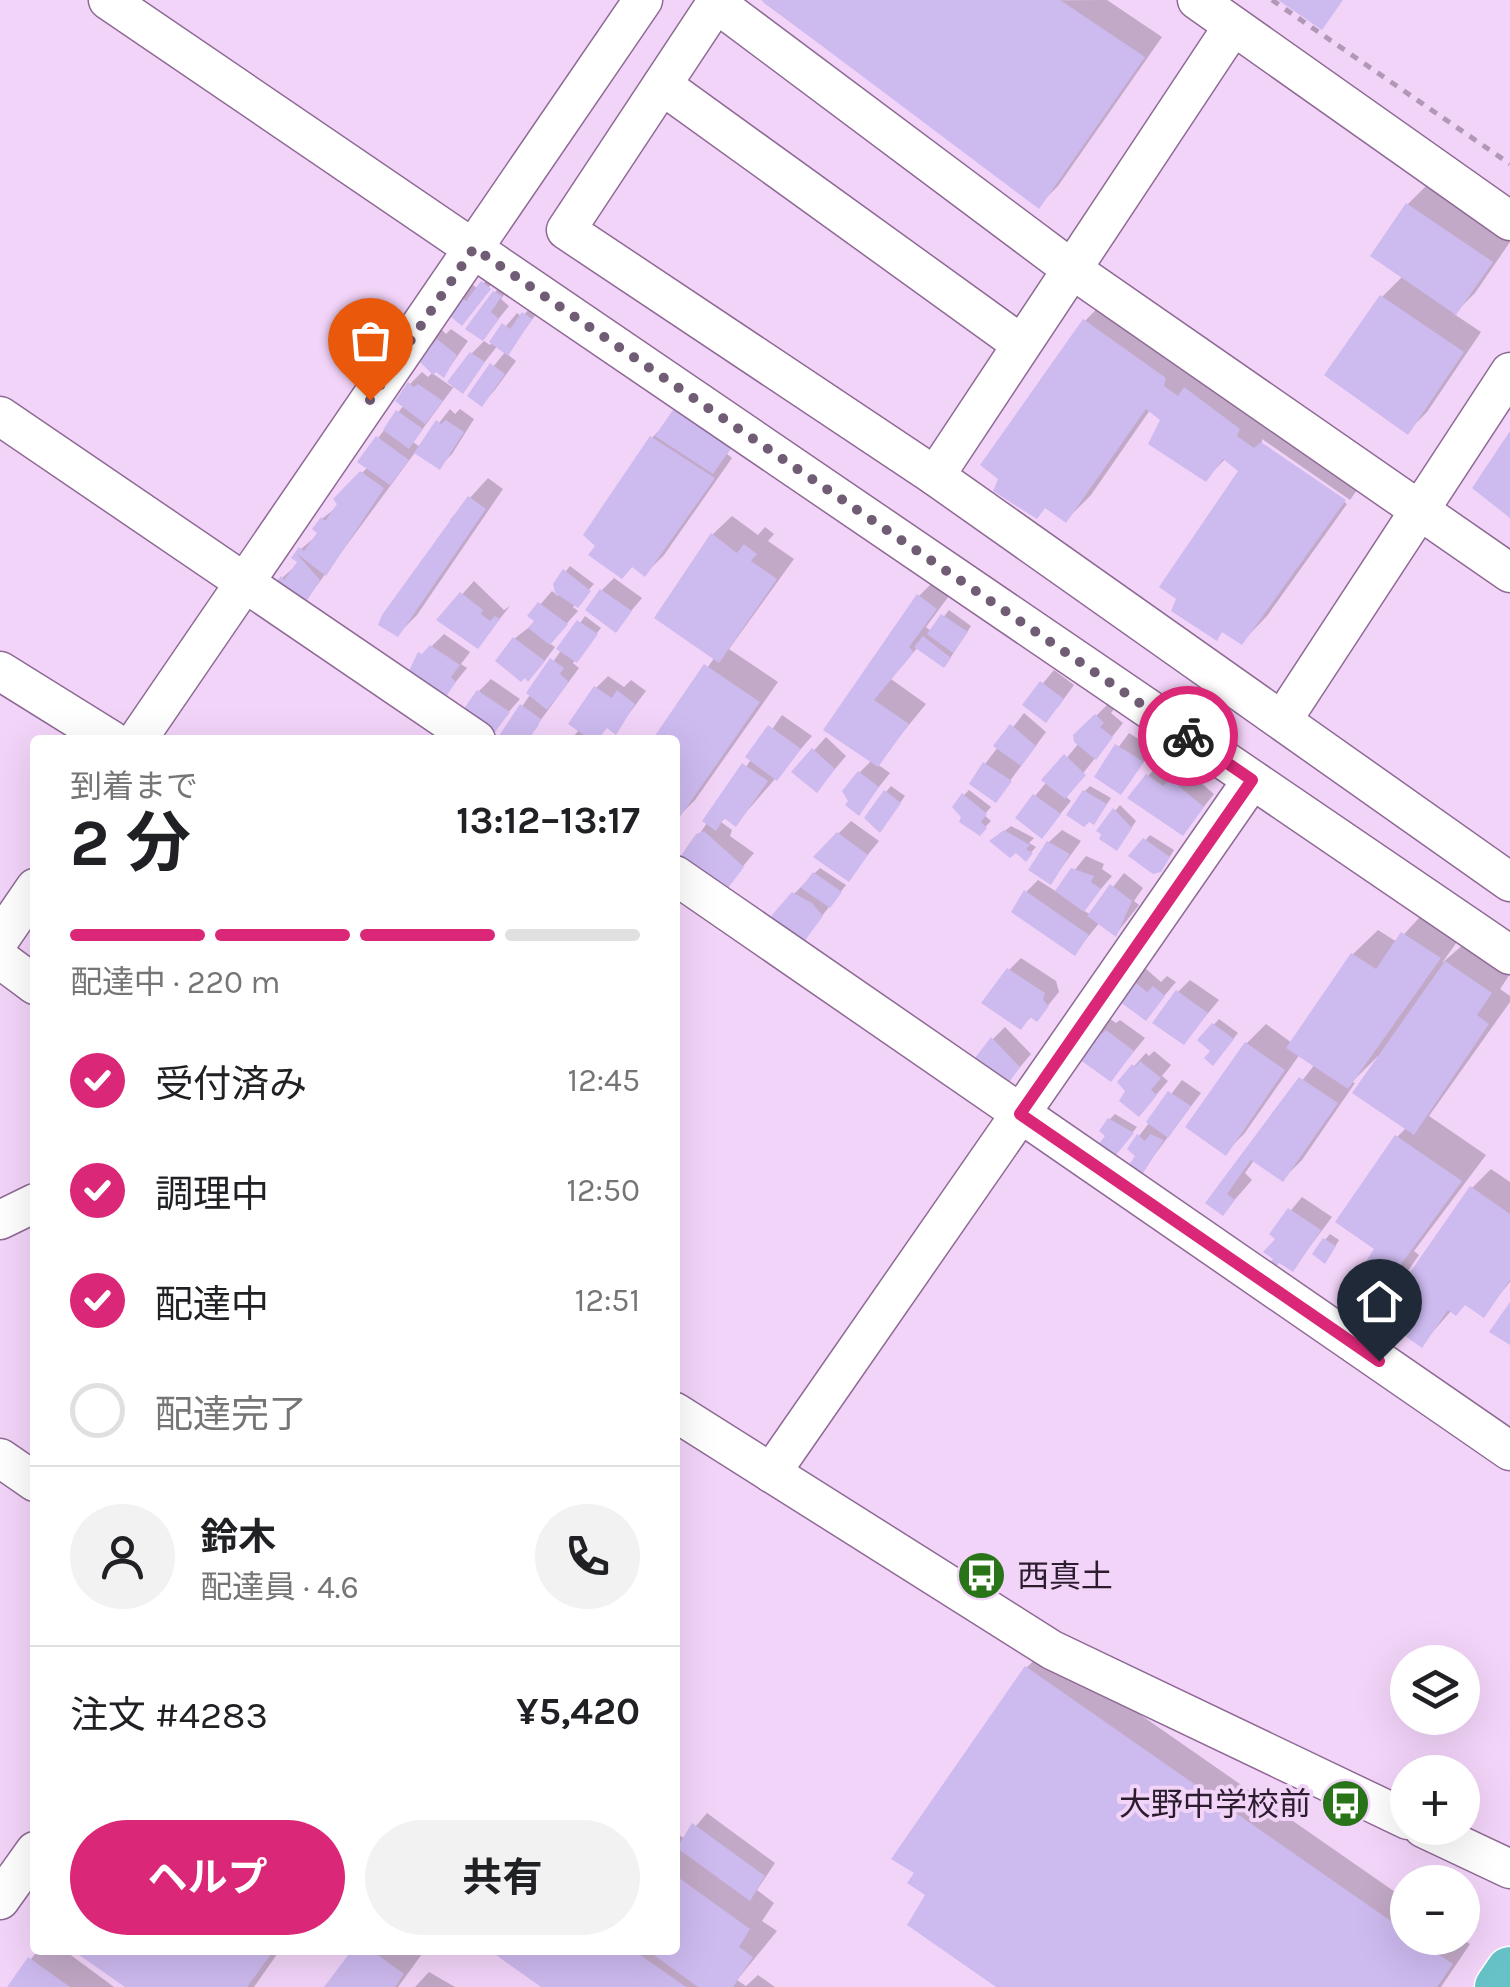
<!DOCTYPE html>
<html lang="ja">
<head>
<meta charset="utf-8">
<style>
	body { margin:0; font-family:Karla,"Noto Sans JP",sans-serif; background:#f2f2f2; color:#202124; height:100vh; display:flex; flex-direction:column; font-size:38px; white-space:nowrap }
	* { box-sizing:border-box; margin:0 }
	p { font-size:32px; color:#757577 }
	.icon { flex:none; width:55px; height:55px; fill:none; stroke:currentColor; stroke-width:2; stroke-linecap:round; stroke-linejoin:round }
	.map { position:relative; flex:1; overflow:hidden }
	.sheet { position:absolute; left:30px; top:735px; width:650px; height:1220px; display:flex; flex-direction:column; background:#fff; border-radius:10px; box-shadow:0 10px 40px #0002 }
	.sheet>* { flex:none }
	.controls { position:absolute; left:1390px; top:1645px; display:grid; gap:20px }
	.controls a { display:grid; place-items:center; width:90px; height:90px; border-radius:50%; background:#fff; box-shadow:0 10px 40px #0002; font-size:50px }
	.pin { position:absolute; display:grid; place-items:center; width:85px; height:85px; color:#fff; margin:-102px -42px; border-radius:50% 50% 50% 0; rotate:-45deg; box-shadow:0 0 10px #0007 }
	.pin .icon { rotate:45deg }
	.courier { position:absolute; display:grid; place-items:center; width:100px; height:100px; margin:-50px; border:8px solid #db2777; border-radius:50%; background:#fff; color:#222; box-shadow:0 2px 12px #0007 }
	.summary em { font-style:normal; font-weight:700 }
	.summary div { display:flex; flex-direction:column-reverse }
	.summary { display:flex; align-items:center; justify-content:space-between; height:170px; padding:0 40px }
	h1 { font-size:65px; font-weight:700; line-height:75px }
	.bar { display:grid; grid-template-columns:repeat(4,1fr); gap:15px 10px; align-content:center; height:120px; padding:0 40px }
	.bar i { height:12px; border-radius:8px; background:#e0e0e0 }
	.bar .current { background:#db2777 }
	.bar p { grid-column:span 4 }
	.line { display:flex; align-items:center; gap:25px; padding:0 40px; border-top:2px solid #e0e0e0 }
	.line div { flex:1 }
	.round { display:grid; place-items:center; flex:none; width:105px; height:105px; border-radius:52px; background:#f2f2f2 }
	ol { padding:0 40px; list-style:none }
	li { display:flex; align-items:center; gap:30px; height:110px }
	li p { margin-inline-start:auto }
	li .icon { padding:10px; border-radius:50%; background:#db2777; color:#fff; stroke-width:4 }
	li:last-child { color:#757577 }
	li i { width:55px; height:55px; border:5px solid #e0e0e0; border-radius:50% }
	.button { display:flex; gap:20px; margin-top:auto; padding:20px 40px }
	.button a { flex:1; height:115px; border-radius:60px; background:#db2777; color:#fff; font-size:40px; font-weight:700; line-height:115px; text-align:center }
	.button a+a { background:#f2f2f2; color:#202124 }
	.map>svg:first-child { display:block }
</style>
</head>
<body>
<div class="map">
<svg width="1510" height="1987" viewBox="0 0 1510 1987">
	<rect width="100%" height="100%" fill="#f3d4f9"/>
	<g fill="#0003">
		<polygon points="1107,0 1162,37 1058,186 1039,205 763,2"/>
		<polygon points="1427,185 1510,242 1475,293 1454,314 1481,332 1427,412 1408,431 1382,297 1403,276 1408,204"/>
		<polygon points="495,271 496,278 469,313 461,297 473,285 478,289"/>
		<polygon points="507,280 512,283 501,299 509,306 483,338 495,292"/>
		<polygon points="1110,295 1369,473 1350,500 1262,439 1262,445 1347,504 1267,616 1242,642 1224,630 1216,638 1241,470 1226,458 1206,479 1163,420 1150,410 1091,495 1066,520 1085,321"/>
		<polygon points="536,301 542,306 507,354 516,361 494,391 482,403 470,395 506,351 498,345 463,390 455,385 413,442 420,447 450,409 455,414 460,409 474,419 452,454 439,467 416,451 301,607 282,578 300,562 294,557 301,549 320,533 315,529 323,518 341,504 336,499 368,467 378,438 404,405 410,384 422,372 428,377 432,373 452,387 472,353 484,341 490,345 517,313 522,317"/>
		<polygon points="451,329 468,341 444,375 430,342 442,330 446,334"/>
		<polygon points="667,422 741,434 727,454 732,458 664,555 645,574 632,565 652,438"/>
		<polygon points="488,478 503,489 417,615 398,634 453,523 450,520"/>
		<polygon points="732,516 758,535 765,527 774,534 768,541 794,559 729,649 778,682 695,800 675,820 675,740 655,740 715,657 657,617 713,534"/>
		<polygon points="570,566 594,584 573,607 578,611 549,643 555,647 540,667 514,639 537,621 531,615 552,591 558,596 556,584"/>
		<polygon points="938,577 954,589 926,627 932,632 949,610 971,626 949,660 918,647 891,679 926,704 877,764 890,773 859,812 860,772 872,760 827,729 919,596"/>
		<polygon points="614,578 642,598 616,629 602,590"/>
		<polygon points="474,581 504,610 510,606 478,646 440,619"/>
		<polygon points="585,616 601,628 573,663 579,668 526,740 500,738"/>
		<polygon points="444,634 470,652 461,664 467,668 441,700 414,664"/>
		<polygon points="1054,670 1074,685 1058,707 1025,705"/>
		<polygon points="608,676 624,687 631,680 646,691 616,731 607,725 593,740 570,740 580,729 596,688"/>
		<polygon points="491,679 520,699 494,729 479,691"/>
		<polygon points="1109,703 1114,709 1111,713 1123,723 1065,796 1071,801 1042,836 1035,796 1079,743 1076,736"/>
		<polygon points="1024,713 1046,732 996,800 985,764"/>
		<polygon points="782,715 812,736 736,824 726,817 721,822 732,830 730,836 754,853 724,889 698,836"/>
		<polygon points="1129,733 1154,749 1120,792 1097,776"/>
		<polygon points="826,737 846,756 817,790 795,772"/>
		<polygon points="1160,763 1177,775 1184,768 1214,794 1183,833 1148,776"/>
		<polygon points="891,786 905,796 885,824 886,792"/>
		<polygon points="1090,786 1111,798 1099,816 1085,791"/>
		<polygon points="969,790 991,807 984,815 991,821 979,833 964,795"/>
		<polygon points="1120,805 1136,821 1122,842 1099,830"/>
		<polygon points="851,821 879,841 849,878 816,856"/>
		<polygon points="1011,826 1034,838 1029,843 1036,847 1026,858 992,841"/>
		<polygon points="1062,830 1081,841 1051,882 1049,842"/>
		<polygon points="1150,835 1174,850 1166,863 1132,855"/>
		<polygon points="1086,856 1104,864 1102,869 1112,876 1083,910 1091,915 1124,873 1143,888 1134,901 1139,905 1116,934 1100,922 1075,953 1026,892 1038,880 1057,892"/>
		<polygon points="820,868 846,885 801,943 794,894"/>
		<polygon points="1428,908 1464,932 1442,963 1472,937 1510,963 1510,974 1500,989 1510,996 1510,1002 1429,1116 1486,1155 1414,1251 1419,1255 1394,1291 1368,1316 1397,1137 1407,1127 1378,1056 1352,1082 1355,1083 1302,1160 1283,1179 1255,1159 1245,1173 1252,1180 1223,1213 1208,1203 1315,1064 1300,1054 1244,1134 1225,1153 1247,1043 1266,1024 1292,1043 1352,955 1378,930 1397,942"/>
		<polygon points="1021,958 1056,981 1059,992 1037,1019 1032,1016 1021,1027 1009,970"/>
		<polygon points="1145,968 1161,982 1167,976 1176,982 1146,1017 1133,980"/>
		<polygon points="1190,980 1219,1000 1184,1042 1178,992"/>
		<polygon points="1106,1016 1116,1023 1120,1020 1145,1038 1111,1079 1075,1054"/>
		<polygon points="1219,1019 1238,1033 1219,1057 1200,1040"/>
		<polygon points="1005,1027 1031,1054 1006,1084 993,1039"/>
		<polygon points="1154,1051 1171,1065 1162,1076 1168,1081 1151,1101 1120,1082 1146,1053 1149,1056"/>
		<polygon points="1182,1080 1201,1093 1138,1177 1139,1136"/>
		<polygon points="1115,1114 1137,1127 1116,1152 1108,1136 1110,1119"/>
		<polygon points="1491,1169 1510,1182 1510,1282 1483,1315 1466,1303 1452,1310 1422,1344 1400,1329 1386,1343 1472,1188"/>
		<polygon points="1302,1197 1332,1217 1293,1269 1280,1260 1278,1238 1272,1233"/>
		<polygon points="1330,1234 1339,1240 1330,1255 1325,1240"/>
		<polygon points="1046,1649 1408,1901 1408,1938 1460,1938 1470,1944 1441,1987 1001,1987 928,1895 1026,1668"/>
		<polygon points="707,1813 775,1863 757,1890 774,1903 762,1921 777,1931 737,1980 746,1986 758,1975 775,1987 545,1987 493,1950 675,1950 675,1832 685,1839"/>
		<polygon points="38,1950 64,1950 114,1987 10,1987"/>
		<polygon points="77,1950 280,1950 254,1987 127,1987"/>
		<polygon points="355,1950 416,1950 422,1954 398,1987 327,1987"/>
		<polygon points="429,1972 455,1987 415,1987"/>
	</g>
	<g fill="#cdbaef">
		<polygon points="761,0 1060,0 1145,57 1039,209"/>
		<polygon points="1278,0 1343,0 1322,30"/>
		<polygon points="1406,203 1493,262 1456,315 1370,256"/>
		<polygon points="481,281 491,289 462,326 445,312 459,295 466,301"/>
		<polygon points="493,291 502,296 491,312 499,319 483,341 465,329"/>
		<polygon points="1380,295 1464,352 1408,435 1324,375"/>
		<polygon points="522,312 532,319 508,356 489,342 502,323 510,329"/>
		<polygon points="1083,319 1166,378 1164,386 1178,396 1184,387 1240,429 1237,436 1254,448 1261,442 1346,500 1242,645 1222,632 1217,641 1171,611 1176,599 1159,587 1238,471 1223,459 1206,482 1148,444 1160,420 1146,409 1066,523 1045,508 1037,519 993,491 998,479 980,465"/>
		<polygon points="437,339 457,355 444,378 436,372 433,375 415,357 428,341 432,345"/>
		<polygon points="470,352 485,362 463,394 447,382"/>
		<polygon points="490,363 505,374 482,407 467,396"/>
		<polygon points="408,382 414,387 418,384 443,401 425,424 395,401"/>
		<polygon points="675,407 731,448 713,474 655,436"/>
		<polygon points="396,410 423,429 409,449 383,430"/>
		<polygon points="436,420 441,424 446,420 464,432 440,470 414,453"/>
		<polygon points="1510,431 1510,518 1472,488"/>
		<polygon points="376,436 409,460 390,485 357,462"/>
		<polygon points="650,436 715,478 645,577 632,567 622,579 588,555 595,546 583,535"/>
		<polygon points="360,471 384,488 326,576 296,553 320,580 301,610 271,589 281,576 284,580 297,562 291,558 299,547 304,551 317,533 312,529 321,517 325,521 337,504 333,499"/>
		<polygon points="468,496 486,509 398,637 378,625 382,615"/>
		<polygon points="711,533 737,553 744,544 757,554 751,561 777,579 719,663 654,618"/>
		<polygon points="563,569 591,591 578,608 555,593 553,584"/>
		<polygon points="600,589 632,611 616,633 585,610"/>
		<polygon points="460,592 483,610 481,614 490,621 495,616 500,619 478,649 436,620"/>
		<polygon points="917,594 937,609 909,647 914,652 874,700 909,724 878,767 823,730"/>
		<polygon points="538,602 568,624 550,645 528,628 534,621 527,616"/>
		<polygon points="941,614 968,632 953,653 927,634"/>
		<polygon points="577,620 598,634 577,663 556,649"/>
		<polygon points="923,636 951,658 944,668 914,647"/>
		<polygon points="513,637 545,661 528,682 525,678 521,682 495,661"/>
		<polygon points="430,645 460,665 451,677 456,682 441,704 408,673 418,652 422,654"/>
		<polygon points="550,658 564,668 560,674 569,682 547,710 526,693"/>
		<polygon points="704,664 760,702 675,824 675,740 652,740"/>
		<polygon points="1040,681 1064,699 1046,723 1022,705"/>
		<polygon points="594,686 612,698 617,690 635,704 616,735 607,728 599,738 591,740 568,724"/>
		<polygon points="477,690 510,712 495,732 463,710"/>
		<polygon points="520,704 541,719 538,726 528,740 497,739"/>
		<polygon points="1095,714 1104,723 1100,727 1113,737 1096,760 1074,742 1073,735"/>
		<polygon points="1010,724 1036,746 1021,766 993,746"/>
		<polygon points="768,725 801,749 777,781 745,757"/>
		<polygon points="1115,744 1144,762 1121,795 1094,777"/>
		<polygon points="812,748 835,769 817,793 791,772"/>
		<polygon points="1064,754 1086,775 1065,799 1041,780"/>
		<polygon points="983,762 1012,781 996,803 969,784"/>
		<polygon points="742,763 768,781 736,827 724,818 716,831 702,821"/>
		<polygon points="858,771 879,787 859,816 845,805 848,801 842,791"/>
		<polygon points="1146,774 1163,786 1170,779 1204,807 1183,836 1127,798"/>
		<polygon points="884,790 901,803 880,833 864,818"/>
		<polygon points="1083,790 1107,804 1094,825 1089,822 1084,827 1066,815"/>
		<polygon points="962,793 987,814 981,822 987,828 980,836 959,822 961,817 952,807"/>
		<polygon points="1033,794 1061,814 1042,839 1015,818"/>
		<polygon points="1113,808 1132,828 1117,851 1099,839 1101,834 1096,831"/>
		<polygon points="1004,830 1030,845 1026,849 1033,853 1026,862 1016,853 1010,858 989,841"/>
		<polygon points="704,831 744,867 724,893 678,860 696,834"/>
		<polygon points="837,832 868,855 849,882 813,857"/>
		<polygon points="1143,838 1170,857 1161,872 1153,874 1128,856"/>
		<polygon points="1047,841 1070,854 1051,885 1028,870"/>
		<polygon points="1071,868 1094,876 1091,882 1101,889 1084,912 1055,891"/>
		<polygon points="813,872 842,892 830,908 801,888"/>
		<polygon points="1110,884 1132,901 1116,937 1087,916"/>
		<polygon points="1024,890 1089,935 1075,956 1011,912"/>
		<polygon points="792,892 812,903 823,916 801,946 773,924 772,915"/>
		<polygon points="1401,932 1441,958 1348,1089 1286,1048 1351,953 1376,969"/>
		<polygon points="1445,961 1492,993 1477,1015 1489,1024 1414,1135 1352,1093"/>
		<polygon points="1007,968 1045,993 1043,1000 1049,1006 1037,1022 1030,1017 1021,1030 981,1003"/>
		<polygon points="1131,979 1147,992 1153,986 1165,996 1146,1021 1116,999"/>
		<polygon points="1176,990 1208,1013 1184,1045 1152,1023"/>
		<polygon points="1212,1023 1234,1039 1213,1066 1204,1058 1210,1051 1197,1040"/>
		<polygon points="1092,1026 1102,1034 1106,1030 1134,1051 1111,1082 1072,1054"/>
		<polygon points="991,1037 1020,1067 1006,1087 972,1062"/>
		<polygon points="1245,1042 1285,1070 1226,1156 1185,1127"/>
		<polygon points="1140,1061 1161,1078 1151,1090 1157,1095 1139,1117 1119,1101 1125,1091 1117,1082 1132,1064 1135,1067"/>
		<polygon points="1299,1077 1338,1103 1283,1182 1251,1160 1227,1194 1235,1200 1223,1216 1205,1203"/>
		<polygon points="1168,1091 1191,1106 1168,1138 1146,1122"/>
		<polygon points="1108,1118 1134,1133 1111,1161 1095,1149 1105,1136 1099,1131"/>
		<polygon points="1137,1134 1145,1141 1150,1134 1164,1140 1138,1181 1125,1171 1135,1156 1127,1149"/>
		<polygon points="1395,1135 1462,1181 1391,1278 1395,1281 1369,1320 1340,1300 1374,1249 1335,1222"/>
		<polygon points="1470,1186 1510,1214 1510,1280 1484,1318 1465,1305 1456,1316 1448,1310 1422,1348 1397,1330 1386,1346 1368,1333"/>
		<polygon points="1288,1208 1321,1230 1293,1272 1279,1263 1274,1270 1268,1265 1273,1259 1263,1252 1275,1239 1269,1234"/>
		<polygon points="1323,1238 1336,1246 1325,1264 1312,1254"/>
		<polygon points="1510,1302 1510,1345 1489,1332"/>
		<polygon points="1025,1666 1408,1933 1408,1938 1414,1938 1453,1964 1437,1987 996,1987 907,1925 925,1895 907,1883 914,1873 891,1859"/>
		<polygon points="692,1823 765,1876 750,1901 677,1848"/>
		<polygon points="675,1875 750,1929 739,1947 753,1957 733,1987 698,1987 647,1950 675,1950"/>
		<polygon points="72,1950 274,1950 247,1987 125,1987"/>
		<polygon points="352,1950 371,1950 404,1974 395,1987 324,1987"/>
		<polygon points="489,1950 633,1950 686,1987 541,1987"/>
		<polygon points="28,1957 70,1987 7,1987"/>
	</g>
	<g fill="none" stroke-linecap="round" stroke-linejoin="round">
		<defs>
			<g id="minor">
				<polyline points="108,0 1510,955"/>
				<polyline points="1197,0 1510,221"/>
				<polyline points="662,85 1021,344"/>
				<polyline points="0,416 476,740"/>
				<polyline points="935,476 1233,26"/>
				<polyline points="1510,573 1070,268 716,3 566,230 935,476 1510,882"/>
				<polyline points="0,671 111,740"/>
				<polyline points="1283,719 1510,372"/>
				<polyline points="137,740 643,0"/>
				<polyline points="675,875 1510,1451"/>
				<polyline points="0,939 35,888"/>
				<polyline points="0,959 35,985"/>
				<polyline points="0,1220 35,1203"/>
				<polyline points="675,1412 1052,1650 1408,1820"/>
				<polyline points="0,1458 35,1482"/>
				<polyline points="771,1473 1252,780"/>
				<polyline points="1423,1828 1510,1869"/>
				<polyline points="0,1900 35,1851"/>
			</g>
			<polyline id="major" points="1499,1987 1510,1971"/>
		</defs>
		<use href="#minor" stroke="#8e6a95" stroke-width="41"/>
		<use href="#major" stroke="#fff" stroke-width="51"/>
		<polyline stroke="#b298b7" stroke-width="5" stroke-dasharray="8 8" stroke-linecap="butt" points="1272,0 1510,164"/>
		<use href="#minor" stroke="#fff" stroke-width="38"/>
		<use href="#major" stroke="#67c2c7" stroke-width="48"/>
	</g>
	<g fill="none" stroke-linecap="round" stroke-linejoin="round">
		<polyline stroke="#715c75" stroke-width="10" stroke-dasharray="0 18" points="370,400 474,248 1188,736"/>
		<polyline stroke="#db2777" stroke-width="12" points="1188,736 1252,780 1020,1114 1379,1361"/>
	</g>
	<defs>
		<symbol id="bus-disc" viewBox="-11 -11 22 22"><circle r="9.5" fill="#297419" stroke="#f3d4f9"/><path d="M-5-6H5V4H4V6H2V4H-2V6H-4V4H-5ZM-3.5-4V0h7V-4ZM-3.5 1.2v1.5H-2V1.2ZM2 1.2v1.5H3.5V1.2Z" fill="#fff"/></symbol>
	</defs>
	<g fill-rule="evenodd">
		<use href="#bus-disc" x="954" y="1548" width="55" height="55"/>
		<use href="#bus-disc" x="1318" y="1776" width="55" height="55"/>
	</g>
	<g text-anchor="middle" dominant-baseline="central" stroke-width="8" stroke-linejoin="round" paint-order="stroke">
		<g font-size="32" fill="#2b1c2e" stroke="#f3d4f9" text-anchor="start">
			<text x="1017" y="1576">西真土</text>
			<text x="1311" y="1804" text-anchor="end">大野中学校前</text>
		</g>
	</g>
</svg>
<div class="controls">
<a><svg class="icon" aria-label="layers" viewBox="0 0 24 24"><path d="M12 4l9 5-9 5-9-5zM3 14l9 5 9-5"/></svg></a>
<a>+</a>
<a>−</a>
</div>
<div class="pin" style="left:370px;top:400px;background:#ea580c"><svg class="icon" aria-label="bag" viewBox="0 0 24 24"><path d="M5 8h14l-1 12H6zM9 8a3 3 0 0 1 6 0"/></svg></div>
<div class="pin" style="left:1379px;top:1361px;background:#1f2937"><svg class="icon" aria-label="home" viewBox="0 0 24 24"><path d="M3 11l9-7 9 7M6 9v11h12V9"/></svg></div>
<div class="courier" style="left:1188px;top:736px"><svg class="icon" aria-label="bike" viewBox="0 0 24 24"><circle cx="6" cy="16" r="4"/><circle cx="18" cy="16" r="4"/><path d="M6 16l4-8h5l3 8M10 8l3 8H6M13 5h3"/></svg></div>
<section class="sheet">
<div class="summary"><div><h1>2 分</h1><p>到着まで</p></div><em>13:12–13:17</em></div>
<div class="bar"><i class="current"></i><i class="current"></i><i class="current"></i><i></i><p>配達中 · 220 m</p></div>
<ol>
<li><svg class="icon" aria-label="check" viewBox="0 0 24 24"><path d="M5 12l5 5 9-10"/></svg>受付済み<p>12:45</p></li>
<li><svg class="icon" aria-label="check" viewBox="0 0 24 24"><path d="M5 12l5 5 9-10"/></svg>調理中<p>12:50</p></li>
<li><svg class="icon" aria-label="check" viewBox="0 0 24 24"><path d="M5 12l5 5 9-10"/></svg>配達中<p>12:51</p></li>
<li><i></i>配達完了</li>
</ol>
<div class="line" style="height:180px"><a class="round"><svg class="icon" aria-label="person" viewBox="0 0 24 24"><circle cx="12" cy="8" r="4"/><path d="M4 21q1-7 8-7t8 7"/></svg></a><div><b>鈴木</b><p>配達員 · 4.6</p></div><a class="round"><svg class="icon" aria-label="phone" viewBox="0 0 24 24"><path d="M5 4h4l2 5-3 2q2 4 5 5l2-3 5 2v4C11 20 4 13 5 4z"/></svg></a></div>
<div class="line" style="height:130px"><div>注文 #4283</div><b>¥5,420</b></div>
<div class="button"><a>ヘルプ</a><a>共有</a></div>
</section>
</div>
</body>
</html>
